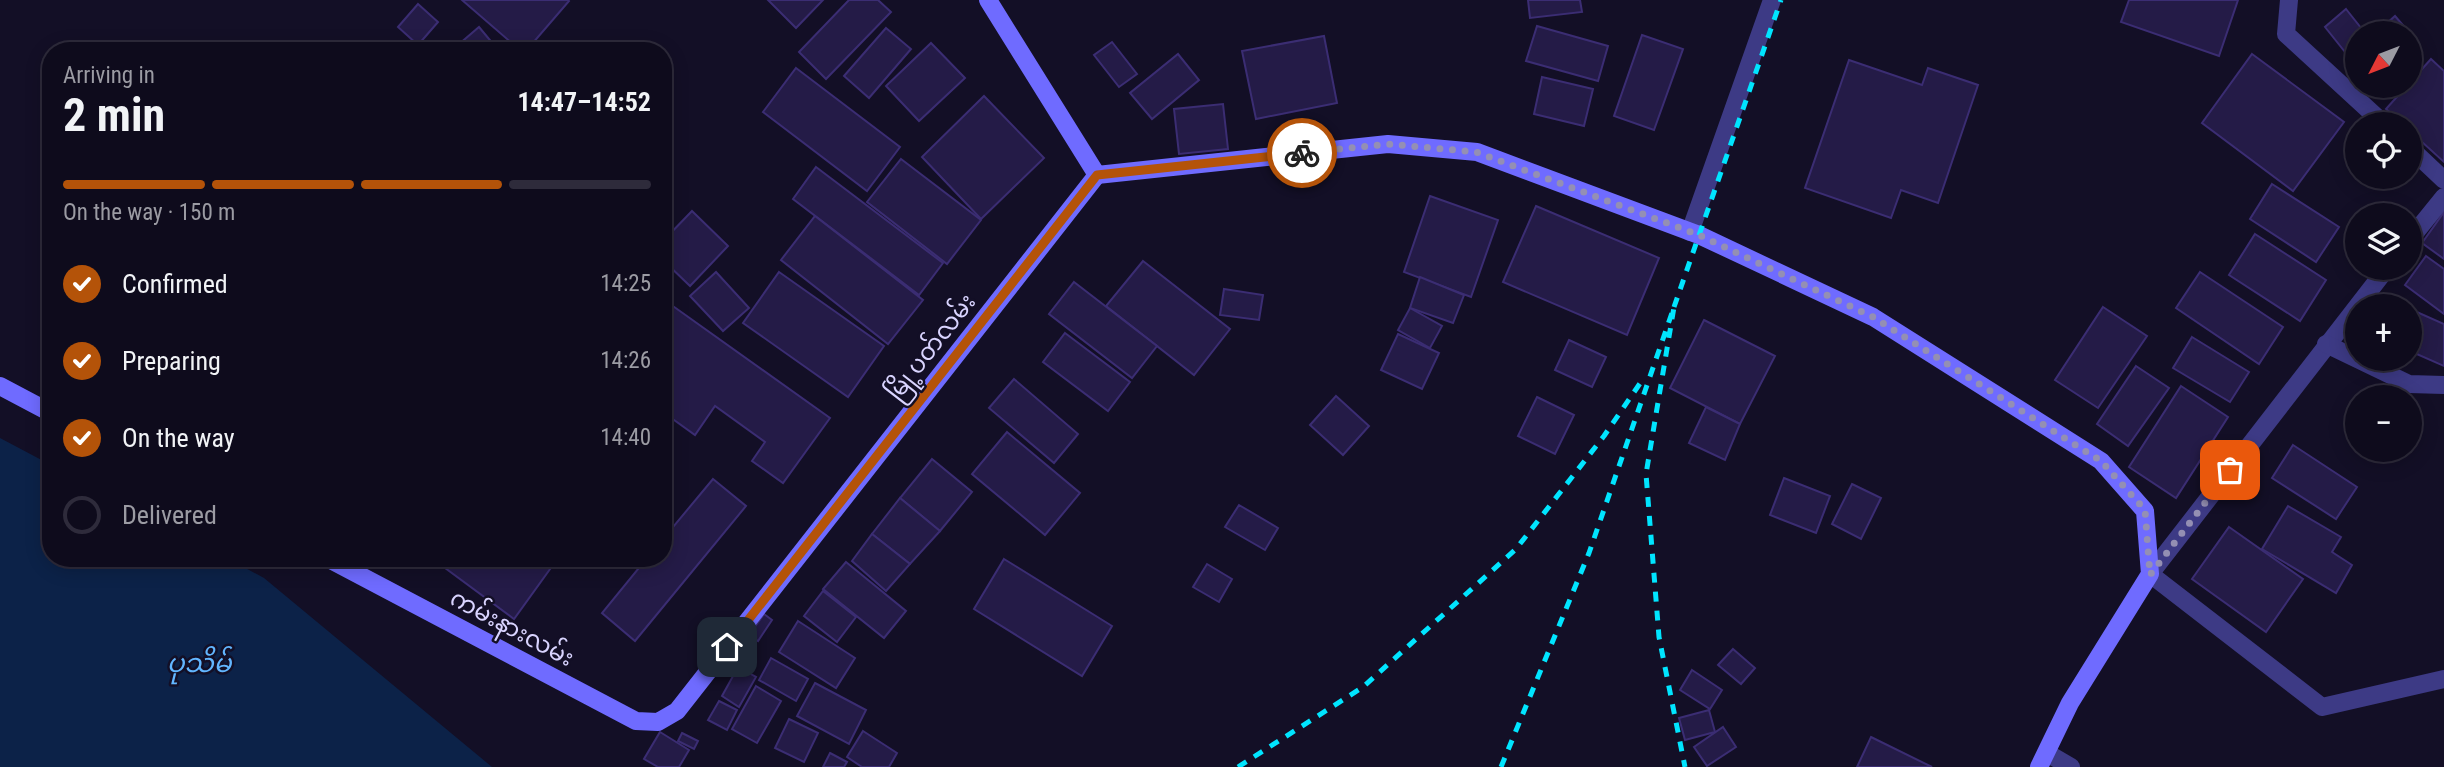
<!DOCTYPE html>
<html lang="en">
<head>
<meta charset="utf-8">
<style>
	body { margin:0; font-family:"Roboto Condensed","Noto Sans Myanmar",sans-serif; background:#1c1929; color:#f1f3f6; height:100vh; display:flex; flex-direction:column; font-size:26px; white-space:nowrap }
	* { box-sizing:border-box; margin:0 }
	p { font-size:23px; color:#9b9ba3 }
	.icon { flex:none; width:38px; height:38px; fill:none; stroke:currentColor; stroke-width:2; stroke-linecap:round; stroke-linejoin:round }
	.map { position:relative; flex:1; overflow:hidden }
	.sheet { position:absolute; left:42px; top:42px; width:630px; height:525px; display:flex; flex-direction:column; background:#0e0b1c; border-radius:28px; box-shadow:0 4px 18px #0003,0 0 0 2px #2e2b3b }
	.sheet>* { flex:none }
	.needle { width:46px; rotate:228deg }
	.controls { position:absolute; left:2345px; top:21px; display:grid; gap:14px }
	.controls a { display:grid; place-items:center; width:77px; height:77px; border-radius:50%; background:#0e0b1c; box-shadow:0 4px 18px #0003,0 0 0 2px #2e2b3b; font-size:35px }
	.pin { position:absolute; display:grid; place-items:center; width:60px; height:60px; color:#fff; margin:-30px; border-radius:14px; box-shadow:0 4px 10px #0006 }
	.courier { position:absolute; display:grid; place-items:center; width:70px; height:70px; margin:-35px; border:5px solid #b45309; border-radius:50%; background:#fff; color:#222; box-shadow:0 2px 9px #0007 }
	.summary em { font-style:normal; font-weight:700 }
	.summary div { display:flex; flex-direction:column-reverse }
	.summary { display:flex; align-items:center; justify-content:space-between; height:119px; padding:0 21px }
	h1 { font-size:46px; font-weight:700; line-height:52px }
	.bar { display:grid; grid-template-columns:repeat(4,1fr); gap:10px 7px; align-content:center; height:84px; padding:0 21px }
	.bar i { height:9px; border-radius:5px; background:#2e2b3b }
	.bar .on { background:#b45309 }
	.bar p { grid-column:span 4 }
	ol { padding:0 21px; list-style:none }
	li { display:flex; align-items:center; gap:21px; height:77px }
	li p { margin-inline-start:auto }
	li .icon { padding:7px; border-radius:50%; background:#b45309; color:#fff; stroke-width:4 }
	li:last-child { color:#9b9ba3 }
	li i { width:38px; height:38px; border:4px solid #2e2b3b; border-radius:50% }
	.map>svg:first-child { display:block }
</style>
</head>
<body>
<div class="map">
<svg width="2444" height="767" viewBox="0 0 2444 767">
	<rect width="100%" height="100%" fill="#130f26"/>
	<polygon fill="#0c2248" points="0,438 51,465 51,558 227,558 264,578 492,767 0,767"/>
	<g fill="#241b47" stroke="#3b2d73" stroke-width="2">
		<polygon points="462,0 568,0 569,1 526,51 521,51"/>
		<polygon points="768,0 823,0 796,28"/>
		<polygon points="849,0 878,0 891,12 826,79 799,52"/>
		<polygon points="1528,0 1580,0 1582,12 1530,18"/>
		<polygon points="2129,0 2238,0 2219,56 2121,22"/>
		<polygon points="418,4 438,22 418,45 398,27"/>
		<polygon points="2346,9 2365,33 2357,33 2357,67 2325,27"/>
		<polygon points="2395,16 2414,38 2410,41 2410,33 2376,33"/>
		<polygon points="1537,26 1608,46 1598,81 1526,61"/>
		<polygon points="479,27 494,45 488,51 451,51"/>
		<polygon points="886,28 911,49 869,98 844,76"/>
		<polygon points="1642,35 1683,49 1654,130 1614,116"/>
		<polygon points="1324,36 1337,103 1256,119 1242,51"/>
		<polygon points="1112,42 1137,74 1119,87 1094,55"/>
		<polygon points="931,43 965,78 919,121 886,86"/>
		<polygon points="1178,54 1199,80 1152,119 1130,93"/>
		<polygon points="2252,54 2344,122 2293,191 2202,123"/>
		<polygon points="2431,59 2444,71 2444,162 2410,131 2410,124 2403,124 2386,109"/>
		<polygon points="1849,60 1922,85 1928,68 1978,85 1938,203 1901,190 1891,218 1805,188"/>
		<polygon points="796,68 900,147 867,191 763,112"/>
		<polygon points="1542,77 1593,89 1584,126 1534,114"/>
		<polygon points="984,96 1044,158 981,219 922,157"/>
		<polygon points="1223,104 1228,149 1179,154 1174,109"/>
		<polygon points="901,159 981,220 947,264 867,202"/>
		<polygon points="816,167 943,263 919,295 793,199"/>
		<polygon points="2272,184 2339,227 2316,262 2250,219"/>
		<polygon points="1430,196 1498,220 1471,297 1404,272"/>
		<polygon points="1536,206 1659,258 1627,335 1503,282"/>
		<polygon points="692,211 728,246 690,286 663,260 663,241"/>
		<polygon points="2444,212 2444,259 2422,243"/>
		<polygon points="815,216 923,300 888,344 781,260"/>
		<polygon points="2255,234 2326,280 2300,321 2229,275"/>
		<polygon points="2426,256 2444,269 2444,314 2405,285"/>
		<polygon points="1143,261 1230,329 1194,375 1106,306"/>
		<polygon points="716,272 749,308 723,331 690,296"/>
		<polygon points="779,272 884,346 848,397 743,323"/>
		<polygon points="2200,272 2283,327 2259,364 2176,308"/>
		<polygon points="1420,277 1464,295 1453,323 1410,308"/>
		<polygon points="1074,282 1157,346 1132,378 1049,314"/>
		<polygon points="1224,289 1263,295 1259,320 1220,315"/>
		<polygon points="2380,296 2403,306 2375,306"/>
		<polygon points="663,299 830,418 783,483 752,461 765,442 715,406 695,435 663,412 663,386 669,378 663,374"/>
		<polygon points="2103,307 2147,336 2098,408 2055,380"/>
		<polygon points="1410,308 1442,326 1430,348 1398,330"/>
		<polygon points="2410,309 2444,324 2444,366 2410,351"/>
		<polygon points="1704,320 1775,356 1740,424 1670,388"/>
		<polygon points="1065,333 1130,382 1108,411 1043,362"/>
		<polygon points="1398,334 1439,353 1422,389 1381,370"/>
		<polygon points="2192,337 2249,372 2230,402 2173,368"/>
		<polygon points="1569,340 1606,357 1592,387 1555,370"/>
		<polygon points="2136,366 2169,388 2128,446 2097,424"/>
		<polygon points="1014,379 1078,434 1054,463 989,408"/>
		<polygon points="2181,386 2228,417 2176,498 2129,467"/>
		<polygon points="1336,396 1369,426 1343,455 1310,425"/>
		<polygon points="1537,397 1574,415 1555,454 1518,436"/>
		<polygon points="1706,407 1740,424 1725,460 1689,443"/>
		<polygon points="1007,432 1080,493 1045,535 972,474"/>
		<polygon points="2293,445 2357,487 2336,519 2272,478"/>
		<polygon points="932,459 972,492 940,531 900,498"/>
		<polygon points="1784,478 1830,496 1816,533 1770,515"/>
		<polygon points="713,479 746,506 635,641 602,613 647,558 663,558 663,539"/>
		<polygon points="1852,484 1881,498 1861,539 1832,524"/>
		<polygon points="900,498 940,531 910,564 872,534"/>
		<polygon points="1239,505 1278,528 1265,550 1225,527"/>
		<polygon points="2288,506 2341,537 2332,552 2352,565 2336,593 2262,549"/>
		<polygon points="2229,527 2303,579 2266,632 2192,579"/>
		<polygon points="872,534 910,564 886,591 852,561"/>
		<polygon points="440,558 558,558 514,619 437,562"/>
		<polygon points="1004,559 1112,626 1082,676 974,609"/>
		<polygon points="846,562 906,611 884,638 823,589"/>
		<polygon points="1207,564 1232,579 1219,602 1193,587"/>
		<polygon points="823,591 856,617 837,642 804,616"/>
		<polygon points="764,614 772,620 758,641 749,635"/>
		<polygon points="798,621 855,658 836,688 779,652"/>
		<polygon points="1733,649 1755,668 1741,684 1718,665"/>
		<polygon points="771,658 808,679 796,701 759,680"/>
		<polygon points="738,667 756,677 739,707 722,696"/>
		<polygon points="1692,670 1722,690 1710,709 1680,690"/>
		<polygon points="815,683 866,710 849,744 797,716"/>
		<polygon points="756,686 781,701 757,743 732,729"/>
		<polygon points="719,701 737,710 727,730 708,720"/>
		<polygon points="1709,710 1715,732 1685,740 1679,718"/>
		<polygon points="789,719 818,733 804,762 775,748"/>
		<polygon points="1723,727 1736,747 1707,766 1694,747"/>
		<polygon points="863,731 897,753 889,767 862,767 847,757"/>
		<polygon points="660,732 689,750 679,767 658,767 644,759"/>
		<polygon points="682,733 698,741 694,749 678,741"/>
		<polygon points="1871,737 1932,767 1857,767"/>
		<polygon points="830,753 847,762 844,767 823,767"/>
	</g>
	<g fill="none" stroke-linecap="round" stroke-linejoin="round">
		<g stroke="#3d3a85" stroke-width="18">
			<polyline points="2289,0 2286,34 2384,124"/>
			<polyline points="2410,148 2444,180"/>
		</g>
		<g stroke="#3d3a85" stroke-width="18">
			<polyline points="1690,232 1772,0"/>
			<polyline points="2410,239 2444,197"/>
			<polyline points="2387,268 2150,574 2322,707 2444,679"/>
			<polyline points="2326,344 2409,384 2444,385"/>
			<polyline points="2047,753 2071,767"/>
		</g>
		<g stroke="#6f6bff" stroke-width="18">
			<polyline points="1097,175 1388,144 1477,152 1699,235 1873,317 2101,461 2145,511 2150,574 2070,703 2039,767"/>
			<polyline points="0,386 51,413"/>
			<polyline points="327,558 636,721 658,722 677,711 1097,175 988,0"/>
		</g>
		<g stroke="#00e5ff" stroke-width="5" stroke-dasharray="10 9" stroke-linecap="butt">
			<polyline points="1674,307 1781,0"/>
			<polyline points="1238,767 1363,687 1516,549 1604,436 1643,379"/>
			<polyline points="1501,767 1589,553 1674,307 1646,474 1659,637 1685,767"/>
		</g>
	</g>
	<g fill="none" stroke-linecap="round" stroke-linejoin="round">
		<polyline stroke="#948fb3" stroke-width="7" stroke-dasharray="0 12.6" points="1302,153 1388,144 1476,152 1699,235 1873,317 2101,461 2145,510 2150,575 2230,470"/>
		<polyline stroke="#b45309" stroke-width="9" points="727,647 1097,175 1302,153"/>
	</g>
	<g text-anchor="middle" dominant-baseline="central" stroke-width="5" stroke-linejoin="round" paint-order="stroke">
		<g font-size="24" fill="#d9d4ff" stroke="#130f26">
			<text transform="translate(931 347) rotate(-52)">မြို့ပတ်လမ်း</text>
			<text transform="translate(512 628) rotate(28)">ကမ်းနားလမ်း</text>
		</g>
		<g font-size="26" font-style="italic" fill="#62b6ff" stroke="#130f26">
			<text x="199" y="663">ပုသိမ်</text>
		</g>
	</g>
</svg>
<div class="controls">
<a><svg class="needle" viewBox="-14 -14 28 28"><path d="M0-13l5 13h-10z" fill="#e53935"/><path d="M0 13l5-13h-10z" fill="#9b9ba3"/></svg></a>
<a><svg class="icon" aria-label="locate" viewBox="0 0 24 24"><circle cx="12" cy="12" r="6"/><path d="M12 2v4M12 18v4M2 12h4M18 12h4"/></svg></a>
<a><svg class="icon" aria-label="layers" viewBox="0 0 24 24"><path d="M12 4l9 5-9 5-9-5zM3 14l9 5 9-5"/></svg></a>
<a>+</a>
<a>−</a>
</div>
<div class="pin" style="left:2230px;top:470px;background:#ea580c"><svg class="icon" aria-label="bag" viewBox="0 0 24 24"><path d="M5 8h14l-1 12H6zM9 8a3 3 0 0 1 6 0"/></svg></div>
<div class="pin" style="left:727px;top:647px;background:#1f2937"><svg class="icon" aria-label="home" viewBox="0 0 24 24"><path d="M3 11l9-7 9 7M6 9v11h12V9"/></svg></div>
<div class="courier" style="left:1302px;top:153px"><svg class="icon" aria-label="bike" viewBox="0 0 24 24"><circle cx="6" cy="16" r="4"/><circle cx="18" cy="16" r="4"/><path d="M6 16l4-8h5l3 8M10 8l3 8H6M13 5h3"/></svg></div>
<section class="sheet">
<div class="summary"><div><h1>2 min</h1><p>Arriving in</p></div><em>14:47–14:52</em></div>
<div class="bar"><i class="on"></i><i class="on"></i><i class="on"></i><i></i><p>On the way · 150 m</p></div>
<ol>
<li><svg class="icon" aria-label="check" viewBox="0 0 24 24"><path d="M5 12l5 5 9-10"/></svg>Confirmed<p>14:25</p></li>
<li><svg class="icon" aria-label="check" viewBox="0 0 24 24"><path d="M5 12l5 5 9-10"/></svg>Preparing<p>14:26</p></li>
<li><svg class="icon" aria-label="check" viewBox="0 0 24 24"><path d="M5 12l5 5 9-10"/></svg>On the way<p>14:40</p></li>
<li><i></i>Delivered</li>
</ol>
</section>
</div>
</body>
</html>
